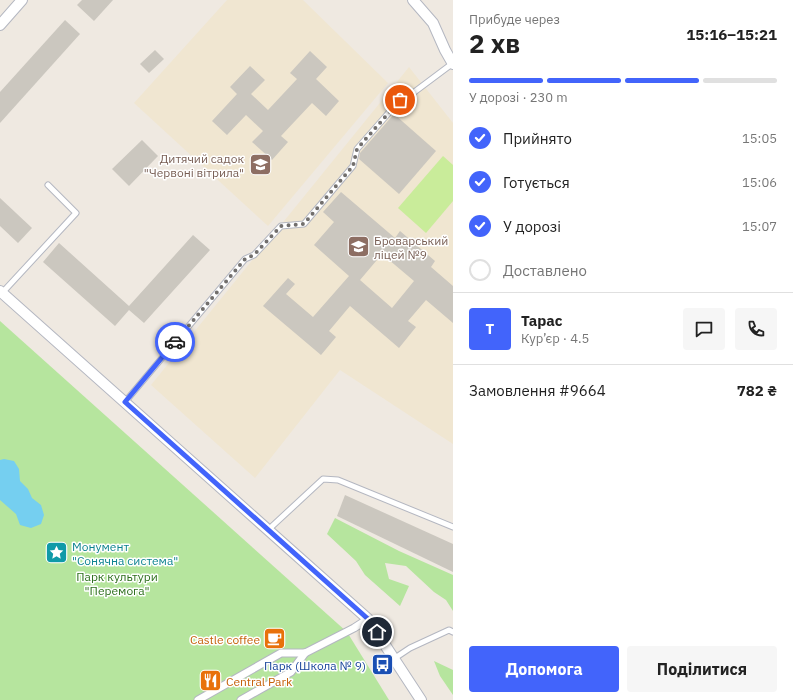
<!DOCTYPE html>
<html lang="uk">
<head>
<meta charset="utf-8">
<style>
	body { margin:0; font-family:"IBM Plex Sans",sans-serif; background:#f6f6f6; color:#222; height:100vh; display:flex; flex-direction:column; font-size:15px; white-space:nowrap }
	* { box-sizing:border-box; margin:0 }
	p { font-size:13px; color:#767676 }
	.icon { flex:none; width:22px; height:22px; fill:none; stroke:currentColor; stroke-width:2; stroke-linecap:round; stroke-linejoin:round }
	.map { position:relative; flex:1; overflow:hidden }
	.panel { display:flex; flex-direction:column; background:#fff; width:340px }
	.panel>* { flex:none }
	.pin { position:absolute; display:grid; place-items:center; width:34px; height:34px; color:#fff; margin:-17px; border:2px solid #fff; border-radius:50%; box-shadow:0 1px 4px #0007 }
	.courier { position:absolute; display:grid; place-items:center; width:40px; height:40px; margin:-20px; border:3px solid #4264fb; border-radius:50%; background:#fff; color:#222; box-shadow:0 1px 5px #0007 }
	.summary em { font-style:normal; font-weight:700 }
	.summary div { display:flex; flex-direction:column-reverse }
	.summary { display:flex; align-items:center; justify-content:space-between; height:68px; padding:0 16px }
	h1 { font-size:26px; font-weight:700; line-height:30px }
	.bar { display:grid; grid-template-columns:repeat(4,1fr); gap:6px 4px; align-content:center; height:48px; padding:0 16px }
	.bar i { height:5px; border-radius:3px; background:#e0e0e0 }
	.bar .current { background:#4264fb }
	.bar p { grid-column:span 4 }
	.line { display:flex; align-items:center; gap:10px; padding:0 16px; border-top:1px solid #e0e0e0 }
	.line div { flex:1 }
	.round { display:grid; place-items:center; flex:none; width:42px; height:42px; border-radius:4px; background:#f6f6f6 }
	ol { padding:0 16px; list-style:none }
	li { display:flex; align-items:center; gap:12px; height:44px }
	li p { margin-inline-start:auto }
	li .icon { padding:4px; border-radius:50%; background:#4264fb; color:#fff; stroke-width:4 }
	li:last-child { color:#767676 }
	li i { width:22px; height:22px; border:2px solid #e0e0e0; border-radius:50% }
	.button { display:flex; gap:8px; margin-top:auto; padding:8px 16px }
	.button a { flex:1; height:46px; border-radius:4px; background:#4264fb; color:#fff; font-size:16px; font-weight:700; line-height:46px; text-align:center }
	.button a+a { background:#f6f6f6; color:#222 }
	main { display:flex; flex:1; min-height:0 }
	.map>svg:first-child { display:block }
</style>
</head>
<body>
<main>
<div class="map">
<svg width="453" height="700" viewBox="0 0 453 700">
	<rect width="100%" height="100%" fill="#efe9e1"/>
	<g fill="#f0e6d1">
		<polygon points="227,0 303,0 388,83 268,226 134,103"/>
		<polygon points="409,67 453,123 453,444 340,370 255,478 151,385"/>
	</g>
	<g fill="#b6e59e">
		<polygon points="0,321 347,632 389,700 0,700"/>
		<polygon points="335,518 399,551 453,575 453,611 446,600 434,592 406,566 385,563 389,579 409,586 400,606 365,575 356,561 327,534"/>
		<polygon points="434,661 453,670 453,695 440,676"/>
	</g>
	<polygon fill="#c9ec9a" points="443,156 453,165 453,201 426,233 398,208"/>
	<polygon fill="#75cff0" points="4,459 14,461 19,469 20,481 28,489 32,498 41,505 44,515 41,524 31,528 20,525 16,514 0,500 0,460"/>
	<g fill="#cbc7bf" fill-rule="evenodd">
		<polygon points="82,0 113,0 94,21 77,5"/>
		<polygon points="65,20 80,34 0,123 0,92"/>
		<polygon points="155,50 164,59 149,73 140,64"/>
		<polygon points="310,51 327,67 316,79 339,101 326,116 312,103 281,136 288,142 272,160 252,142 263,131 246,115 227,135 212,121 237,94 230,87 250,66 265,80 251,94 268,110 297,79 290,73"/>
		<polygon points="394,114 436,151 399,194 359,159 360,153"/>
		<polygon points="142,140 158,156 129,186 112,169"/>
		<path d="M 341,192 L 395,238 L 400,231 L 435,261 L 431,267 L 453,286 L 453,323 L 426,300 L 408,321 L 416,327 L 399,348 L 350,306 L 329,331 L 336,337 L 321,355 L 263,306 L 288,278 L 295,284 L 286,294 L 313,317 L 349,276 L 314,245 L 334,222 L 323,212 ZM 382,254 L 414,281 L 392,308 L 360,280 Z"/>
		<polygon points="0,198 32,228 18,243 0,226"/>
		<polygon points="193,235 210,250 144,323 129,310 115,326 43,262 59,243 129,306"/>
		<polygon points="345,495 453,544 453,572 337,516"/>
	</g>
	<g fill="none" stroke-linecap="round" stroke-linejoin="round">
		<defs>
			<g id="service">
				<polyline points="2,293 76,213 48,185"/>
				<polyline points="125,402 245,259 254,255 281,226 304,224 353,166 357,149 400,100 413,93 453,63"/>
				<polyline points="268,530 323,479 338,480 453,527"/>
				<polyline points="395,658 410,648 449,630 453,632"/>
			</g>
			<g id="pedestrian">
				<polyline points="198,700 281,653 305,653 354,628 368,619"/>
				<polyline points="241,700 291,672 305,653"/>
			</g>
			<g id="minor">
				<polyline points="413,0 433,23 445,50 453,64"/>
				<polyline points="0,25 22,0"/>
				<polyline points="0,291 368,619 421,700"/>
			</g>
		</defs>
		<use href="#service" stroke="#b4b7c1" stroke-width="7"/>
		<use href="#pedestrian" stroke="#b4b7c1" stroke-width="9"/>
		<use href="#minor" stroke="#b4b7c1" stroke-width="12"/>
		<use href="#service" stroke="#fff" stroke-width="5"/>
		<use href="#pedestrian" stroke="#fff" stroke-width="7"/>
		<use href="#minor" stroke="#fff" stroke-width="10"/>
	</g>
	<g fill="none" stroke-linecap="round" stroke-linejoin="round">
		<polyline stroke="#726f6d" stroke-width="4" stroke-dasharray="0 7.2" points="175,342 245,259 254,255 281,226 304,224 353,166 357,149 400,100"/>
		<polyline stroke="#4264fb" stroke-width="5" points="175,342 125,402 368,619 377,632"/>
	</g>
	<defs>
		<symbol id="school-square" viewBox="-11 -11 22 22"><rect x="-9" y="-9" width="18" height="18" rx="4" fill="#8d6e63" stroke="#fff"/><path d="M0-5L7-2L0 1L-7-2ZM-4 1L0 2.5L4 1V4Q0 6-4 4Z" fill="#fff"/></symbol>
		<symbol id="sight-square" viewBox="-11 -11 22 22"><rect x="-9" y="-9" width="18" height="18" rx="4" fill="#0f9aa8" stroke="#fff"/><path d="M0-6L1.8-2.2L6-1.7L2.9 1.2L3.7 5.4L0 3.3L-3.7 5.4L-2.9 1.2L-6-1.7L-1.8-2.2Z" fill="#fff"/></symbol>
		<symbol id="cafe-square" viewBox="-11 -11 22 22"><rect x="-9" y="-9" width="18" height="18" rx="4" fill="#e8710a" stroke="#fff"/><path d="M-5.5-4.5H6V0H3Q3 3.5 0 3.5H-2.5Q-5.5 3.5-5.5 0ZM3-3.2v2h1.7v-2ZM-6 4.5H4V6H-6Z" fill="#fff"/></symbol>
		<symbol id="bus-square" viewBox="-11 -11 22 22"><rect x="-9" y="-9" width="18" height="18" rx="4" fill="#1a4fb4" stroke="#fff"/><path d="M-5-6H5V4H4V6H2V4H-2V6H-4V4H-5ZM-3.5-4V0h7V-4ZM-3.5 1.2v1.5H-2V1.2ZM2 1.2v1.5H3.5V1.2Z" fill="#fff"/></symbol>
		<symbol id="restaurant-square" viewBox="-11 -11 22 22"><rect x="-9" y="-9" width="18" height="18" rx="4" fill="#e8710a" stroke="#fff"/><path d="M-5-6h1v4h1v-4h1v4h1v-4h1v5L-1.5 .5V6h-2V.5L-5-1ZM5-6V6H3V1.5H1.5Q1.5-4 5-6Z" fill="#fff"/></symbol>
	</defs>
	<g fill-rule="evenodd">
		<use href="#school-square" x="248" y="152" width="25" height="25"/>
		<use href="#school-square" x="346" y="234" width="25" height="25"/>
		<use href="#sight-square" x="44" y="540" width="25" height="25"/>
		<use href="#cafe-square" x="262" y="626" width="25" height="25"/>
		<use href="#bus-square" x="370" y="652" width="25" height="25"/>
		<use href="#restaurant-square" x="198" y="668" width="25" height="25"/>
	</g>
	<g text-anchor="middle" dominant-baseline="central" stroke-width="3" stroke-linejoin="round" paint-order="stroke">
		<g font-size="12" fill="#785e54" stroke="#fff" text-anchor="end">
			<text x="244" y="158">Дитячий садок<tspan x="244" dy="14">"Червоні вітрила"</tspan></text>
			<text x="374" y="240" text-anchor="start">Броварський<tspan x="374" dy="14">ліцей №9</tspan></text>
		</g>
		<g font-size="12" fill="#0d838f" stroke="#fff" text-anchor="start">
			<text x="72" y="546">Монумент<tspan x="72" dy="14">"Сонячна система"</tspan></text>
		</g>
		<g font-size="12" fill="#2c6e1b" stroke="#fff">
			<text x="117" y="576">Парк культури<tspan x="117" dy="14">"Перемога"</tspan></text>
		</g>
		<g font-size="12" fill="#c56008" stroke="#fff" text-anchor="end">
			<text x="260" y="639">Castle coffee</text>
			<text x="226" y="681" text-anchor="start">Central Park</text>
		</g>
		<g font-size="12" fill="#164399" stroke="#fff" text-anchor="end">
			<text x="366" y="665">Парк (Школа № 9)</text>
		</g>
	</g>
</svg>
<div class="pin" style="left:400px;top:100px;background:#ea580c"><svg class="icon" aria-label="bag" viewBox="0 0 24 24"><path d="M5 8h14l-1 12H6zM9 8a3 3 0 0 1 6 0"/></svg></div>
<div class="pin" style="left:377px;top:632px;background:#1f2937"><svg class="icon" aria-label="home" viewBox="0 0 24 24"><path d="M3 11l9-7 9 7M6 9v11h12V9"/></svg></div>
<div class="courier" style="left:175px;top:342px"><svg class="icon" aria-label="car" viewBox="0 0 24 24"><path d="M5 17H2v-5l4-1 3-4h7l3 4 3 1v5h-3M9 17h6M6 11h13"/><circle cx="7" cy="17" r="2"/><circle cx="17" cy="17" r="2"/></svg></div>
</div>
<section class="panel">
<div class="summary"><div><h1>2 хв</h1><p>Прибуде через</p></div><em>15:16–15:21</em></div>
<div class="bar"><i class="current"></i><i class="current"></i><i class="current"></i><i></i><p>У дорозі · 230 m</p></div>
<ol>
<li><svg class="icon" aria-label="check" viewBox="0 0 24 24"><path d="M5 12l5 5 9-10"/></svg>Прийнято<p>15:05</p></li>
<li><svg class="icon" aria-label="check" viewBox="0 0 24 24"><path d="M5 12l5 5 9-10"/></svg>Готується<p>15:06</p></li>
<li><svg class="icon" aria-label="check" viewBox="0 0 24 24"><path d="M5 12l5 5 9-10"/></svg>У дорозі<p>15:07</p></li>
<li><i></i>Доставлено</li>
</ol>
<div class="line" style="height:72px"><b class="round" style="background:#4264fb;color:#fff">Т</b><div><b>Тарас</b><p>Кур’єр · 4.5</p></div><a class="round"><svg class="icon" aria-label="chat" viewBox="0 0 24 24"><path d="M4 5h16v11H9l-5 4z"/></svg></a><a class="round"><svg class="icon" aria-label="phone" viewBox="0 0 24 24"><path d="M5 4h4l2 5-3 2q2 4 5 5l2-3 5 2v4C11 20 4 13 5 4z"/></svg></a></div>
<div class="line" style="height:52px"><div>Замовлення #9664</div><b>782 ₴</b></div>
<div class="button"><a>Допомога</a><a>Поділитися</a></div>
</section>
</main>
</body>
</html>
